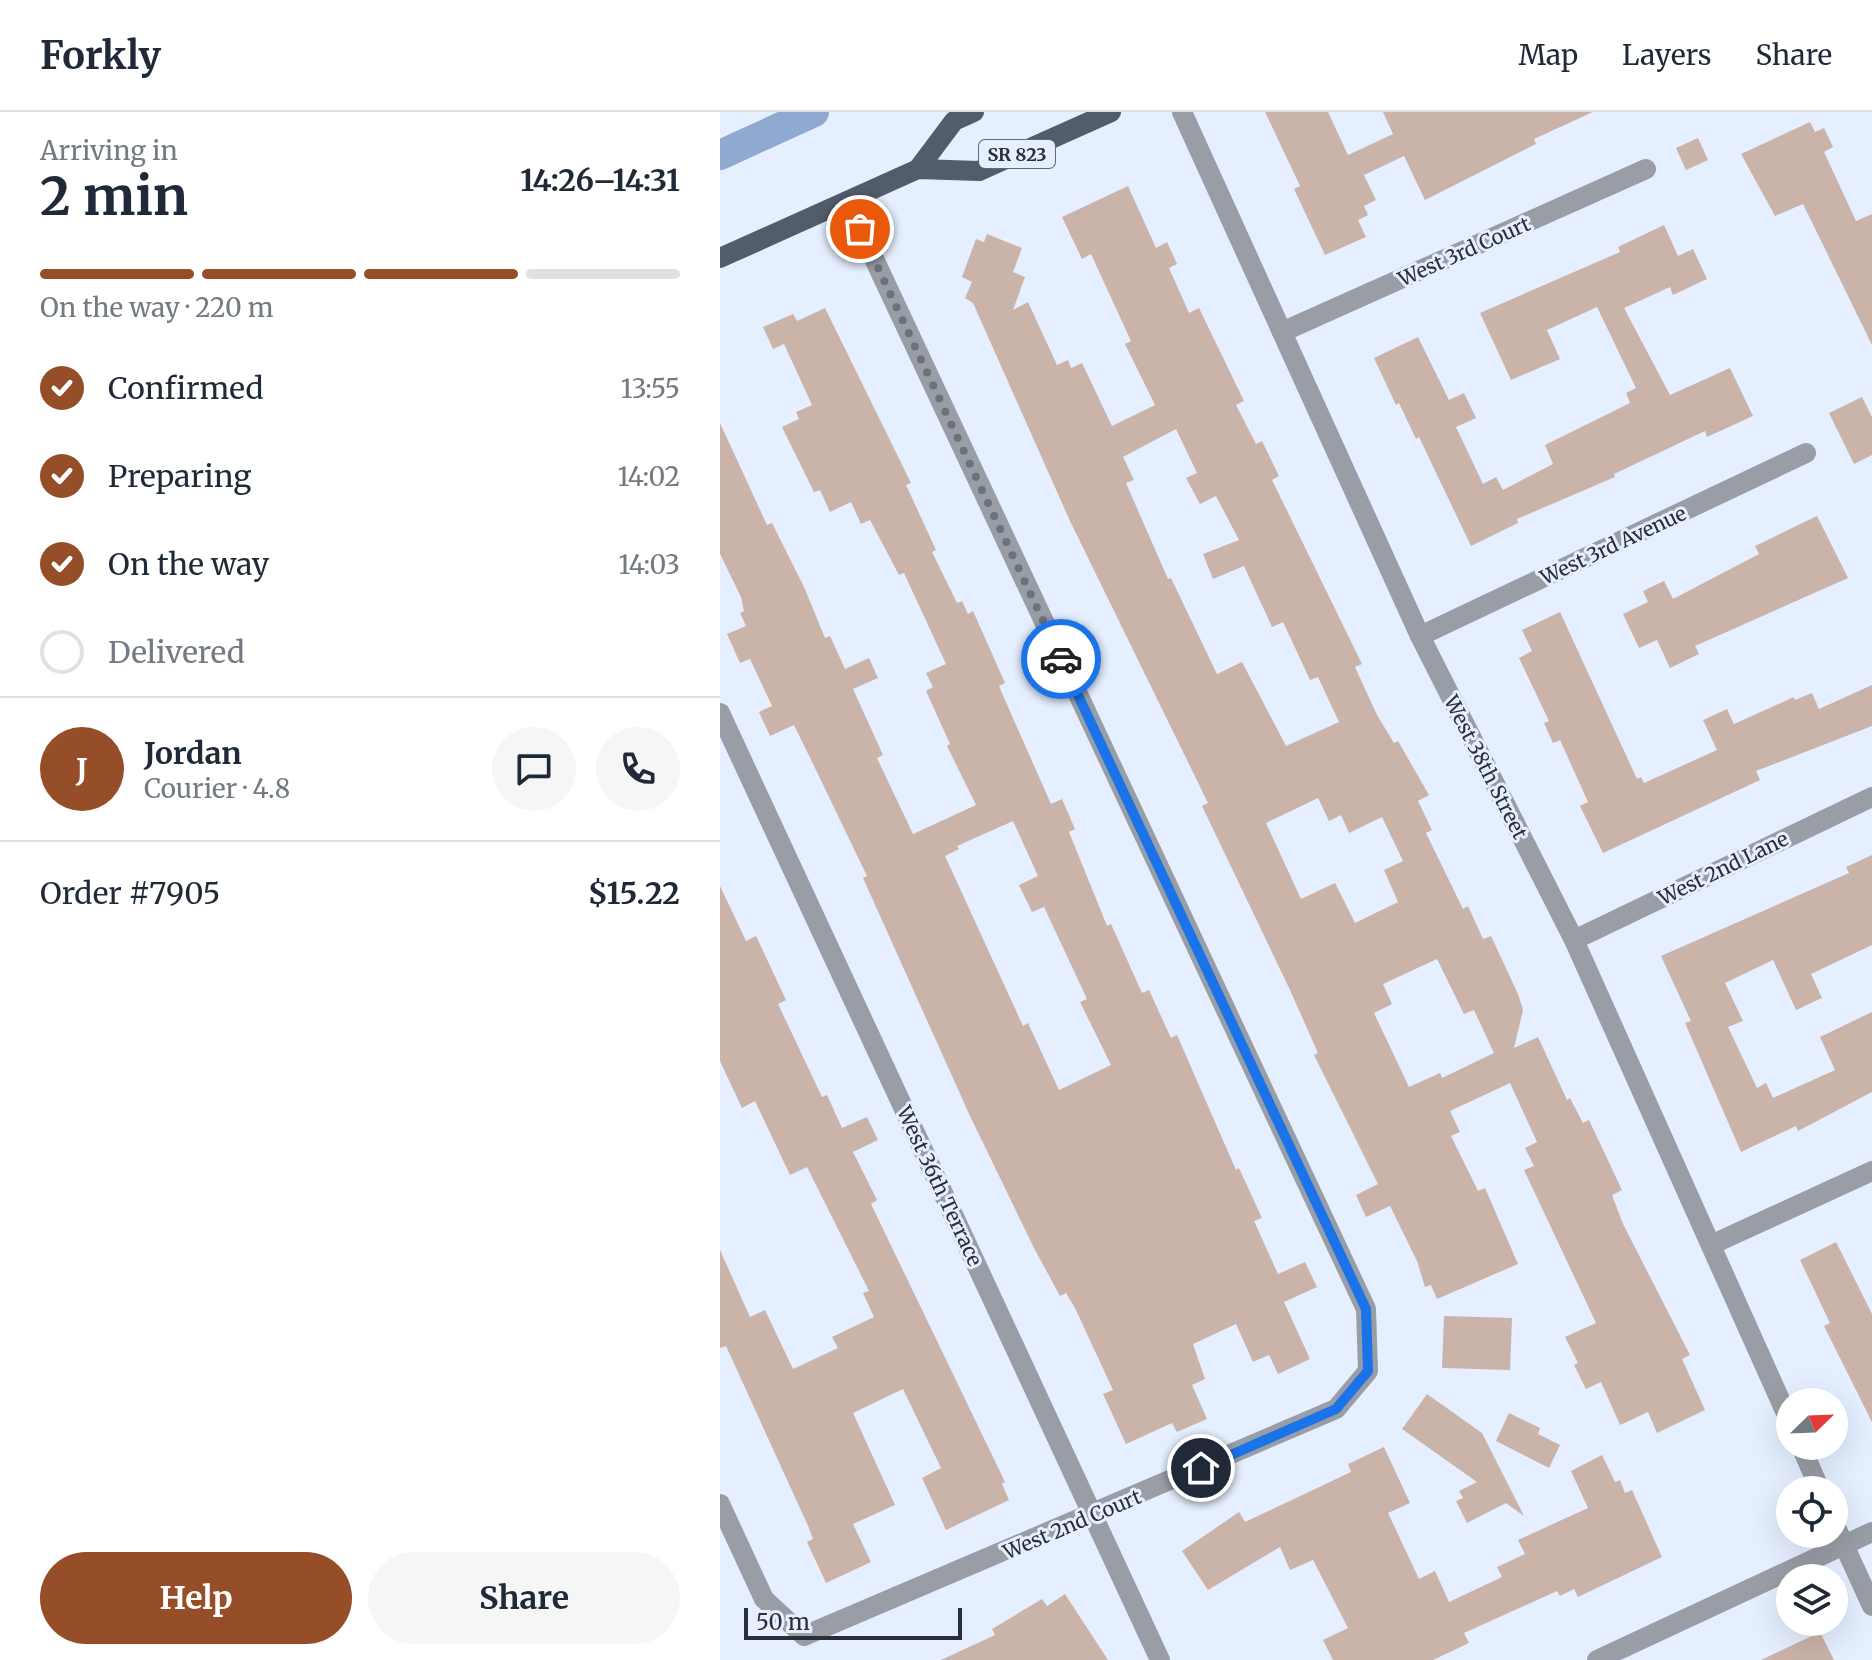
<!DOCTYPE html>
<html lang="en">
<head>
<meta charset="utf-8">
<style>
	body { margin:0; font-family:Merriweather,serif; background:#f6f6f7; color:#1f2937; height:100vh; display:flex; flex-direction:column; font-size:30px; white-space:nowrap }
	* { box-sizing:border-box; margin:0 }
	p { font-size:26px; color:#747a83 }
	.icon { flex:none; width:44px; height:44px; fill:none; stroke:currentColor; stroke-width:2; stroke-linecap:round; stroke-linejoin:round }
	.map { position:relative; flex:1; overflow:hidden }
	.drawer { display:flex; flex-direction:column; background:#fff; width:720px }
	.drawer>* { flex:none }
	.needle { width:52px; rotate:67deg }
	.controls { position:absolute; left:1056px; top:1276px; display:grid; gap:16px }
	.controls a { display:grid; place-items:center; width:72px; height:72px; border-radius:50%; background:#fff; box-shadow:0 8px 32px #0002; font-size:40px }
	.scale { position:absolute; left:24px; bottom:20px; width:218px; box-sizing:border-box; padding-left:8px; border:4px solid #2a2f36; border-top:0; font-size:22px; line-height:28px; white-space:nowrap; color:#2a2f36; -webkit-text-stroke:6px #e5efff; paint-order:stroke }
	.pin { position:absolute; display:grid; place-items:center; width:68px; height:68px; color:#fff; margin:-34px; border:4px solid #fff; border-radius:50%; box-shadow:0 2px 8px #0007 }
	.courier { position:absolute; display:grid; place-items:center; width:80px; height:80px; margin:-40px; border:6px solid #1a73e8; border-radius:50%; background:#fff; color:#222; box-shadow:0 2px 10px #0007 }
	.head em { font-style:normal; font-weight:700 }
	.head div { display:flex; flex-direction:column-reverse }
	.head { display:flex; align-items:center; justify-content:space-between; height:136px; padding:0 40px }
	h1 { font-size:52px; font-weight:700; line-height:60px }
	.bar { display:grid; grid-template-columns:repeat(4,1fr); gap:12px 8px; align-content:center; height:96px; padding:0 40px }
	.bar i { height:10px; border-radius:6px; background:#e0e1e3 }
	.bar .current { background:#954e27 }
	.bar p { grid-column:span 4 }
	.line { display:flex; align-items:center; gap:20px; padding:0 40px; border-top:2px solid #e0e1e3 }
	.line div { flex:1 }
	.round { display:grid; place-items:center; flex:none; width:84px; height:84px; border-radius:42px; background:#f6f6f7 }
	ol { padding:0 40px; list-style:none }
	li { display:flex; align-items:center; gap:24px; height:88px }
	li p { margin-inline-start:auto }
	li .icon { padding:8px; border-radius:50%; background:#954e27; color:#fff; stroke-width:4 }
	li:last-child { color:#747a83 }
	li i { width:44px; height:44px; border:4px solid #e0e1e3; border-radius:50% }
	.action { display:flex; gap:16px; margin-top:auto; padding:16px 40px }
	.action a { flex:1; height:92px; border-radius:48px; background:#954e27; color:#fff; font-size:32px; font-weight:700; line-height:92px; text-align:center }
	.action a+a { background:#f6f6f7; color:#1f2937 }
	header { display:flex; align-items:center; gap:48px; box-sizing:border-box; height:112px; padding:0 40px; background:#fff; border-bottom:2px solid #e0e1e3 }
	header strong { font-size:38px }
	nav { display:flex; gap:44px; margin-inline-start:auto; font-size:28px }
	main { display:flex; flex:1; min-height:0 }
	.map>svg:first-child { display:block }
</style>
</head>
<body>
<header>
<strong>Forkly</strong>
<nav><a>Map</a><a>Layers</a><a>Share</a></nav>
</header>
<main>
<section class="drawer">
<div class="head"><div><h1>2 min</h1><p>Arriving in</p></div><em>14:26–14:31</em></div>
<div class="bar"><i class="current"></i><i class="current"></i><i class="current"></i><i></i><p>On the way · 220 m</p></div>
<ol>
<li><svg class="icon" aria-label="check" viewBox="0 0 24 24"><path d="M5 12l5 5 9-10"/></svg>Confirmed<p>13:55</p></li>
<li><svg class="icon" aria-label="check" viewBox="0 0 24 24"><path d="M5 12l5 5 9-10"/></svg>Preparing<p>14:02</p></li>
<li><svg class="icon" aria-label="check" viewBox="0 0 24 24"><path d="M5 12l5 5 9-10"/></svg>On the way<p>14:03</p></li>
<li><i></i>Delivered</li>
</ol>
<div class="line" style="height:144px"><b class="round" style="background:#954e27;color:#fff">J</b><div><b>Jordan</b><p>Courier · 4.8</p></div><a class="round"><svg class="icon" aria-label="chat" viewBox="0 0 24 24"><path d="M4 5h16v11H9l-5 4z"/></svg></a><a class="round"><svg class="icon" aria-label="phone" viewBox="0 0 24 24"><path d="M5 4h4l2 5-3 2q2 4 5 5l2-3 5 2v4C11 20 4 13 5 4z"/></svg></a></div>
<div class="line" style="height:104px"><div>Order #7905</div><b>$15.22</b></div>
<div class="action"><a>Help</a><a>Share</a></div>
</section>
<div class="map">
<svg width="1152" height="1548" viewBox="0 0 1152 1548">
	<rect width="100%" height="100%" fill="#e5efff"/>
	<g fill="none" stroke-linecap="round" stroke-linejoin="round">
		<polyline stroke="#8fa9d1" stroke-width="30" points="0,43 94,0"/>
	</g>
	<g fill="#cab4a9" fill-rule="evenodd">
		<polygon points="545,0 608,0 628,43 673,22 663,0 873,0 814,27 816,32 705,88 684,44 644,63 656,88 644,94 648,103 638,108 646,125 605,143 574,77 580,74"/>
		<polygon points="1090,10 1095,20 1104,16 1113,35 1104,40 1136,109 1152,102 1152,233 1083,92 1055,104 1021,42"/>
		<polygon points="978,26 988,48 966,58 956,36"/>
		<path d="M 408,74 L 436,136 L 447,130 L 457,152 L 449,156 L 469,201 L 479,196 L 524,289 L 516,293 L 536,332 L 542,329 L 559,364 L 552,368 L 642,552 L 635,555 L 657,603 L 674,631 L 678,629 L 709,683 L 698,689 L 712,718 L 706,721 L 743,797 L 748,794 L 763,827 L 771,824 L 798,882 L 803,898 L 794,936 L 818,925 L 847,988 L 850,986 L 863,1011 L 869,1008 L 902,1078 L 892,1083 L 903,1112 L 970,1243 L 962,1247 L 985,1298 L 937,1321 L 928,1300 L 900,1313 L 881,1270 L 866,1277 L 854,1253 L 858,1251 L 845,1225 L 876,1211 L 804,1058 L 814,1054 L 805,1036 L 817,1030 L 790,971 L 730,999 L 740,1020 L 731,1024 L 758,1079 L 765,1076 L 798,1152 L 717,1187 L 711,1173 L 705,1175 L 697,1149 L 670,1094 L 646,1105 L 636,1083 L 658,1072 L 594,943 L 598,941 L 570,878 L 482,694 L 488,691 L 350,409 L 253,191 L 245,186 L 252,170 L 242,165 L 256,127 L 264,130 L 267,122 L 302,136 L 293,160 L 305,165 L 293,198 L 308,190 L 337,253 L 348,248 L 351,256 L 362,251 L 392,314 L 435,293 L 405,232 L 411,229 L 371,142 L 362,147 L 342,105 ZM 456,317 L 477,361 L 466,366 L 480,392 L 496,384 L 519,428 L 483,442 L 493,467 L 524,454 L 552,515 L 563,510 L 590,568 L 598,565 L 619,610 L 566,634 L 522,550 L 497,562 L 451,466 L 448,467 L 406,371 L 414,368 L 403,345 ZM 598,686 L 609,709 L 621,703 L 629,721 L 662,705 L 683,749 L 664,758 L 678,790 L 635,811 L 615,771 L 581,787 L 546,711 ZM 717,847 L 744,902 L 754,898 L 774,941 L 722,966 L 720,961 L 689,975 L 654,901 L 672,892 L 663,872 Z"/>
		<polygon points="944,113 958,144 973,137 987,167 953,183 950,175 904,196 950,283 1010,256 1033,304 987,325 985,319 894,362 895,365 797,407 798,411 751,434 699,325 696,327 679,291 676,293 654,246 698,225 729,288 744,281 756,306 736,315 763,372 776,365 783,378 833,352 825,333 910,291 906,281 916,276 877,195 827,218 840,247 791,268 760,201 900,140 898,135"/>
		<path d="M 105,196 L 191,371 L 186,373 L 216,438 L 212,440 L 237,491 L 242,489 L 248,502 L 253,499 L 285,571 L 279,574 L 285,588 L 331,692 L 342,687 L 355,717 L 349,720 L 387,814 L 391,812 L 422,881 L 429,878 L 451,926 L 457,923 L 516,1058 L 519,1056 L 542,1106 L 534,1109 L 558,1162 L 585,1150 L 597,1175 L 564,1190 L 590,1247 L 558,1262 L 549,1243 L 533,1250 L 516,1212 L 473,1232 L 485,1267 L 472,1273 L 487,1307 L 457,1320 L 452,1311 L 406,1332 L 383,1282 L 393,1278 L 355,1196 L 346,1181 L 340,1184 L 314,1136 L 250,1004 L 143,766 L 147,764 L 95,656 L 74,613 L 50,624 L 39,600 L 52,594 L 30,547 L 20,551 L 7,522 L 26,514 L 20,501 L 24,499 L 21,485 L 0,442 L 0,311 L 47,413 L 52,411 L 84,475 L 105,526 L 110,524 L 125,557 L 149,546 L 158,566 L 133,577 L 163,643 L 157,646 L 193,722 L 256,693 L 227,634 L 230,632 L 206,579 L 213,575 L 206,561 L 226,552 L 184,461 L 179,463 L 150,408 L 141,412 L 131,390 L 110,400 L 100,378 L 94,380 L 62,315 L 79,307 L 76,300 L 92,293 L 64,232 L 53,237 L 43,215 L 73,202 L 77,209 ZM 293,709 L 318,764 L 299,773 L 312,800 L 324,795 L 367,887 L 360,890 L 391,953 L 339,978 L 308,911 L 303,914 L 225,744 L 239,737 L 237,734 Z"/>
		<polygon points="1142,285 1152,305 1152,343 1134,352 1109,301"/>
		<polygon points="1097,404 1128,466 975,534 979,542 950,556 937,528 919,536 903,502 928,490 923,479 944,469 953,487 1039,442 1035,434"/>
		<polygon points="840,500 917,667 921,665 924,671 997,638 983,608 1007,597 1014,612 1074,585 1075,588 1092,581 1099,597 1152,573 1152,614 1036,659 1040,668 883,741 860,694 868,690 840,628 833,631 824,611 829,609 799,546 812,539 802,518"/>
		<polygon points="1152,743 1152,833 1091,862 1102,886 1076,898 1053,848 1005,871 1023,909 1008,915 1037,976 1046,971 1053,986 1115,958 1100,925 1152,900 1152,980 1078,1019 1076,1014 1021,1040 965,911 971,909 941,844 1129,761 1126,755"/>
		<polygon points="0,774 26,829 36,824 66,888 58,892 102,985 107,983 122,1016 147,1005 158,1028 133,1040 157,1088 151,1092 285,1370 282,1372 289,1388 226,1418 202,1366 221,1356 183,1277 133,1301 175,1393 133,1412 151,1450 106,1471 87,1430 93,1427 89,1416 6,1234 0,1236 0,1138 30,1205 45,1198 73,1257 118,1236 112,1225 154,1205 143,1181 149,1179 87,1055 70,1063 35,989 22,996 0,949"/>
		<polygon points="1116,1130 1152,1202 1152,1310 1104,1214 1110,1211 1080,1148"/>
		<polygon points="724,1204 792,1206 790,1258 722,1256"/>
		<polygon points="707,1282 762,1321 804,1404 786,1391 747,1411 736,1389 743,1386 739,1379 757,1370 682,1317"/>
		<polygon points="789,1301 820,1316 818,1322 840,1333 829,1356 776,1329"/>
		<polygon points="664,1335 690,1391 668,1401 699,1467 715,1459 729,1490 782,1465 777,1455 805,1442 798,1428 868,1396 851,1359 882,1343 895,1370 900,1368 905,1381 912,1378 942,1445 858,1485 854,1477 840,1484 837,1479 744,1521 749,1531 713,1548 613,1548 603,1528 628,1516 593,1448 570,1458 560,1435 488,1478 462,1439 519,1400 525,1410 631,1360 628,1352"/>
		<polygon points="345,1482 388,1548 221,1548 275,1523 272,1517 322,1487 327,1494"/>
		<polygon points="1100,1520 1114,1548 1041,1548"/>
	</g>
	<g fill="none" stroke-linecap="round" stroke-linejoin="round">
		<g stroke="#999ea6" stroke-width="20">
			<polyline points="462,0 700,524 854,828 1070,1310"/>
			<polyline points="562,220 926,57"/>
			<polyline points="700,524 1086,341"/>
			<polyline points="0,601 440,1548"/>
			<polyline points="854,828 1152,685"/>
			<polyline points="993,1132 1152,1059"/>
			<polyline points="1081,1334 1100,1378"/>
			<polyline points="0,1392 44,1487 84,1524 616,1297 648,1259 646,1197 127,89"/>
			<polyline points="1114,1411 1152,1494"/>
			<polyline points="877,1548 1152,1420"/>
		</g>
		<g stroke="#535c6a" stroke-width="20">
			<polyline points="198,57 234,9 254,0"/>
			<polyline points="0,146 198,57 259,59 391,0"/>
		</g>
	</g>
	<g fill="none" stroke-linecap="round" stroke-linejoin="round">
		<polyline stroke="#6b727c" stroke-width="8" stroke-dasharray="0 14.4" points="140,117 341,547"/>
		<polyline stroke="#1a73e8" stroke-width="10" points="341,547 646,1197 648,1259 616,1297 481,1356"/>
	</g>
	<g text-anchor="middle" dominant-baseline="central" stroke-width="6" stroke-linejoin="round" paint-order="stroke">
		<rect fill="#e5efff" stroke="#626972" stroke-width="2" x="259" y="28" width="76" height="28" rx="6"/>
		<g font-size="18" font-weight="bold" fill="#2a2f36">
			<text x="297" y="42">SR 823</text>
		</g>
		<g font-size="20" fill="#2a2f36" stroke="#e5efff">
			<text transform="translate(744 139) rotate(-24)">West 3rd Court</text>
			<text transform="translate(893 433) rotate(-25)">West 3rd Avenue</text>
			<text transform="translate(766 655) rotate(63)">West 38th Street</text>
			<text transform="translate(1003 756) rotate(-26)">West 2nd Lane</text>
			<text transform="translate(220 1074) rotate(65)">West 36th Terrace</text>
			<text transform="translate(352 1412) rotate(-23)">West 2nd Court</text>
		</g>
	</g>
</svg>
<div class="controls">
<a><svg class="needle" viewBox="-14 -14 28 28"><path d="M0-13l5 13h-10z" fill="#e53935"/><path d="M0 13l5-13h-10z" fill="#747a83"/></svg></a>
<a><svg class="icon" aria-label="locate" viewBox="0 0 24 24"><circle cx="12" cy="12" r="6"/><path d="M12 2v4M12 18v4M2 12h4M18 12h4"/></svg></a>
<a><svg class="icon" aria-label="layers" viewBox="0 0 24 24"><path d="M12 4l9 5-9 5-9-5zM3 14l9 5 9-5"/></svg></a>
</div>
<div class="scale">50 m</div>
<div class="pin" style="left:140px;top:117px;background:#ea580c"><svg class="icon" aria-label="bag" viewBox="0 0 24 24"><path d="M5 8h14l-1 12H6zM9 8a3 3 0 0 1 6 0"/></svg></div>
<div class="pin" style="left:481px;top:1356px;background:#1f2937"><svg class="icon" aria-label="home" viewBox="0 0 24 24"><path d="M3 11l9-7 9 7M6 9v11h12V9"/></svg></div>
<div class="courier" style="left:341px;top:547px"><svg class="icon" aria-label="car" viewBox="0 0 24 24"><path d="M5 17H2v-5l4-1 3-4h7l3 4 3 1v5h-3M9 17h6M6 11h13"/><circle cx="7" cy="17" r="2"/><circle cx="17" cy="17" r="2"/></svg></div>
</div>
</main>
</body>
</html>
